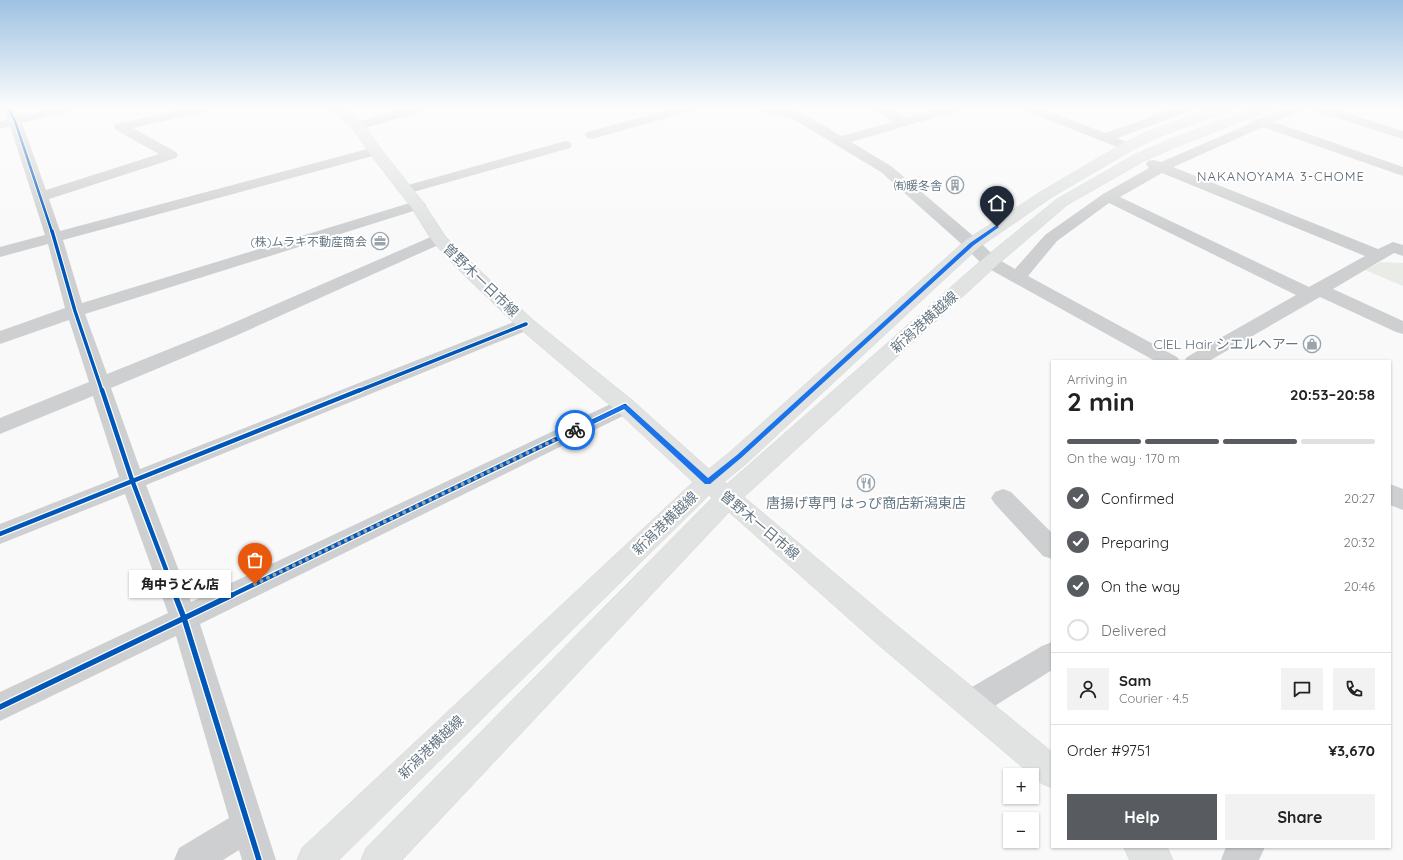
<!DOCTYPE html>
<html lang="en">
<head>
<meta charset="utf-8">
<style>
	body { margin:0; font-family:Quicksand,"Noto Sans JP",sans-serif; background:#f2f2f2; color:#222; height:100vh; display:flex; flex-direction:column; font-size:15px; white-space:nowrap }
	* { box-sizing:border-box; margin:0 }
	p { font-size:13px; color:#767676 }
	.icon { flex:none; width:22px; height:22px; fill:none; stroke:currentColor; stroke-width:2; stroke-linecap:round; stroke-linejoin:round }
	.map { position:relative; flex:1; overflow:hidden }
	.details { position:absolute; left:1051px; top:360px; width:340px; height:488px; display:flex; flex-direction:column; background:#fff; border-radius:0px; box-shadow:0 1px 3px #0004 }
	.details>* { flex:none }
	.tools { position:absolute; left:1003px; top:768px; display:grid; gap:8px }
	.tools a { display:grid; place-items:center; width:36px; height:36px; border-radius:0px; background:#fff; box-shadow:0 1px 3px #0004; font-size:20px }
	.pin { position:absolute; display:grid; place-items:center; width:34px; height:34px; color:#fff; margin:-41px -17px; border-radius:50% 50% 50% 0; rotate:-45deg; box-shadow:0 0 4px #0007 }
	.pin .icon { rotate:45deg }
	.courier { position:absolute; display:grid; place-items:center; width:40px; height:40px; margin:-20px; border:3px solid #1a73e8; border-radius:50%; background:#fff; color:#222; box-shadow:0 1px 5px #0007 }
	.bubble { position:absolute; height:28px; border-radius:0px; background:#fff; box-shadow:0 1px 3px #0004; font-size:13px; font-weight:800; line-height:28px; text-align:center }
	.headline em { font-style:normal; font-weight:800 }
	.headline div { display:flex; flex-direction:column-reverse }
	.headline { display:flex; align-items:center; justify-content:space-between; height:68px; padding:0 16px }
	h1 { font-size:26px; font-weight:800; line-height:30px }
	.bar { display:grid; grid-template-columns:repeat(4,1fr); gap:6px 4px; align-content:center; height:48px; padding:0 16px }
	.bar i { height:5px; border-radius:3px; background:#e0e0e0 }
	.bar .active { background:#585c60 }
	.bar p { grid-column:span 4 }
	.line { display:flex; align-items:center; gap:10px; padding:0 16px; border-top:1px solid #e0e0e0 }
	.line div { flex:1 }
	.round { display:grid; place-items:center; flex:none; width:42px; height:42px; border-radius:0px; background:#f2f2f2 }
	ol { padding:0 16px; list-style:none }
	li { display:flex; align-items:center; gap:12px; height:44px }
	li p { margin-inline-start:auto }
	li .icon { padding:4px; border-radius:50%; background:#585c60; color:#fff; stroke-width:4 }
	li:last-child { color:#767676 }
	li i { width:22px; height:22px; border:2px solid #e0e0e0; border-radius:50% }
	.button { display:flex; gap:8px; margin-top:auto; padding:8px 16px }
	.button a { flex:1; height:46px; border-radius:0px; background:#585c60; color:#fff; font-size:16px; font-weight:800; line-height:46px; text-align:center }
	.button a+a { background:#f2f2f2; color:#222 }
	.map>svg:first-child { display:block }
</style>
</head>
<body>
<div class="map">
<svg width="1403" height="860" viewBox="0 0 1403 860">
	<rect width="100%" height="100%" fill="#f9f9f9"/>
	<polygon fill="#e8ebe6" points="1381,262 1403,263 1403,286 1365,270"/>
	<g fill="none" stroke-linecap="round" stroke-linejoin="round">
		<defs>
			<g id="major">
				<polygon points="329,108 342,108 363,123 380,148 423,202 445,236 474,265 533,320 633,401 709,469 731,451 966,240 1042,191 1122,144 1146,132 1214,108 1230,108 1228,111 1156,138 1132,150 1052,197 978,248 747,463 724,482 727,484 984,258 1057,199 1134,155 1168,140 1255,108 1271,108 1269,111 1178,146 1144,161 1067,205 996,266 744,497 894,623 1052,752 1052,788 1041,783 874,641 729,512 402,860 361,860 366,848 712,498 709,495 339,860 297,860 302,848 693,482 617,411 519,328 462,273 433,242 411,207 370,154 353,129"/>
				<polygon points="1124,847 1167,847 1173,860 1130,860"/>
			</g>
		</defs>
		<use href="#major" stroke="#d5d6d7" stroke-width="1"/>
		<g fill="#cecfd0" fill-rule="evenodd">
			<polygon points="2,108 14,108 19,116 54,108 73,108 71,111 22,123 46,190 159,154 116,130 114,127 116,124 190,108 210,108 208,111 133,128 176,152 178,155 176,158 49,199 60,231 375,147 380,148 382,151 380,154 63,240 82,303 413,202 418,200 423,202 426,205 423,208 85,314 107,374 219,329 433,236 439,234 445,236 447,239 445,242 233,337 111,388 140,469 519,320 526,318 533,320 535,324 533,328 146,485 191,602 617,401 625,399 633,401 636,406 633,411 200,624 276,860 242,860 239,850 223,860 174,860 179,848 229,818 176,636 0,721 0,692 168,613 125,494 0,544 0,524 119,477 93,396 0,434 0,418 89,382 69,320 0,344 0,331 65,308 48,244 0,257 0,247 45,235 10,126 0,129 0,121 8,119"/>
			<polygon points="407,108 425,108 423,111 358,130 353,129 351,126 353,123"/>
			<polygon points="676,108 694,108 692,111 592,139 587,138 585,135 587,132"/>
			<path d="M 758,108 C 790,102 815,121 841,136 L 893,122 L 877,111 L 875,108 L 889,108 L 905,118 L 941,108 L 959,108 L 957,111 L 851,142 L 891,166 L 978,240 L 996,258 L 1015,269 L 1045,235 L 1103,194 L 1149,168 L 1146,164 L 1148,161 L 1153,160 L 1161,162 L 1254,122 L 1255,119 L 1261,118 L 1287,108 L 1302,108 L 1300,111 L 1274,122 L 1403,167 L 1403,176 L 1263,127 L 1173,167 L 1378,249 L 1393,242 L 1403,245 L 1403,256 L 1394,253 L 1333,289 L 1403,321 L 1403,334 L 1396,332 L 1320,297 L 1209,361 L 1184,361 L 1187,357 L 1296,295 L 1109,203 L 1057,241 L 1028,276 L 1177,357 L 1180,361 L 1155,361 L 984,266 L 966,248 L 881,172 L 793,119 L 760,111 ZM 1162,173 L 1365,256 L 1309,287 L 1120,197 Z"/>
			<polygon points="1024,108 1040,108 1105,133 1176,108 1192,108 1190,111 1117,138 1132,144 1134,147 1132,150 1127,151 1026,111"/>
			<polygon points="1313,108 1330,108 1403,131 1403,139 1315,111"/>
			<polygon points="565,141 570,142 572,145 570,148 406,194 401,193 399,190 401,187"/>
			<polygon points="1390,484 1403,489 1403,510 1390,505"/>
			<polygon points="1003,489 1011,492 1052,533 1052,559 1043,556 995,504 991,498 995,492"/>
			<polygon points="1052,642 1052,670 982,714 971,718 960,714 956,704 960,694 1042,646"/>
			<polygon points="1226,847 1265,847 1259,860 1221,860"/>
		</g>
		<use href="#major" fill="#e1e2e2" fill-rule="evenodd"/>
		<defs>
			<polyline id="cycleway-far3" points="8,108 15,121 52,232"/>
			<g id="cycleway-far2">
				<polyline points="52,231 75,311 102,391"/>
				<polyline points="358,391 526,324"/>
			</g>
			<g id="cycleway-far1">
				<polyline points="102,390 132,480 176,596"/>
				<polyline points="0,534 360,390"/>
				<polyline points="230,596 625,406"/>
			</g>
			<g id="cycleway">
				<polyline points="175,595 184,618 259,860"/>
				<polyline points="0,707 232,595"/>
			</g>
		</defs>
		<use href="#cycleway-far3" stroke="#fff" stroke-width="4"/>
		<use href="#cycleway-far2" stroke="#fff" stroke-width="5.5"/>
		<use href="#cycleway-far1" stroke="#fff" stroke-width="7"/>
		<use href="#cycleway" stroke="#fff" stroke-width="8"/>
		<use href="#cycleway-far3" stroke="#0057b8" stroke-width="2.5"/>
		<use href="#cycleway-far2" stroke="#0057b8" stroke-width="3.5"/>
		<use href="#cycleway-far1" stroke="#0057b8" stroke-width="4.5"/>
		<use href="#cycleway" stroke="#0057b8" stroke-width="5.5"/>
	</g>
	<linearGradient id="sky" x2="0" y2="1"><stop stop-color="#9dc2e2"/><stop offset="0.47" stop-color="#fcfcfc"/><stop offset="1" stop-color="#fcfcfc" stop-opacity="0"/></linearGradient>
	<rect width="1403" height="228" fill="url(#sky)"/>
	<polygon fill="#1a73e8" points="995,226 999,227 974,245 741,458 710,484 705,484 624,409 577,432 573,432 572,430 623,405 627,405 708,478 737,455 970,243"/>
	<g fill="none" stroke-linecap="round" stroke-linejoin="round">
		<polyline stroke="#99a4ac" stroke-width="4" stroke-dasharray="0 7.2" points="255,584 575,430"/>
	</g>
	<defs>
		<symbol id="building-ring" viewBox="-11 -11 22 22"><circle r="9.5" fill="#fff" stroke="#99a4ac" stroke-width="1.5"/><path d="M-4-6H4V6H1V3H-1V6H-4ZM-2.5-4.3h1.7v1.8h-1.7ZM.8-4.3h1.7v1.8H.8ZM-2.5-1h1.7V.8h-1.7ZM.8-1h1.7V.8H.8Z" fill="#99a4ac"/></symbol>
		<symbol id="office-ring" viewBox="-11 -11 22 22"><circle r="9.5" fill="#fff" stroke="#99a4ac" stroke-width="1.5"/><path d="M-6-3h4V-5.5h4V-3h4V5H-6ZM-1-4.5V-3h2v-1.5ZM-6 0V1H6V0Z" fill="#99a4ac"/></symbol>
		<symbol id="shop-ring" viewBox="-11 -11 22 22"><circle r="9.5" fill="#fff" stroke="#99a4ac" stroke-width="1.5"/><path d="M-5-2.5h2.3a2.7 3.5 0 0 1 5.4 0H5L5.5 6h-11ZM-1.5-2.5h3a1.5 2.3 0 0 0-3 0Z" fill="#99a4ac"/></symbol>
		<symbol id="restaurant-ring" viewBox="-11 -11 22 22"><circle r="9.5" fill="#fff" stroke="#99a4ac" stroke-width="1.5"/><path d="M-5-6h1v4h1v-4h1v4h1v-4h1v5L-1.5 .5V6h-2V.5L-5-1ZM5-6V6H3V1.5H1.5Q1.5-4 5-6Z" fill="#99a4ac"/></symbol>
	</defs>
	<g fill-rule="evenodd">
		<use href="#building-ring" x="945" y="175" width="20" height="20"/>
		<use href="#office-ring" x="370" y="231" width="20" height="20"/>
		<use href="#shop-ring" x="1302" y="334" width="20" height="20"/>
		<use href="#restaurant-ring" x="856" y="473" width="20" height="20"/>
	</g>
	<g text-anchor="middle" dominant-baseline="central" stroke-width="4" stroke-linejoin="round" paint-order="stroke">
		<g font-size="12" fill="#657683" stroke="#fff" text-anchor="end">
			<text x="942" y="185">㈲暖冬舎</text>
			<text x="367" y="241">(株)ムラキ不動産商会</text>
		</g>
		<g font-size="13" letter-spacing="1" fill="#57646e" stroke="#fff">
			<text x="1281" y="176">NAKANOYAMA 3-CHOME</text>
		</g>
		<g font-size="14" fill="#657683" stroke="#fff">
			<text transform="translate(481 280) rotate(44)">曽野木一日市線</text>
			<text transform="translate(924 322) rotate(-42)">新潟港横越線</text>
			<text transform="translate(665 523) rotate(-44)">新潟港横越線</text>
			<text transform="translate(760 525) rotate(40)">曽野木一日市線</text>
			<text transform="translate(431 747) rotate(-44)">新潟港横越線</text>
		</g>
		<g font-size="14" fill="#657683" stroke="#fff" text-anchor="end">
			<text x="1299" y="344">ClEL Hair シエルヘアー</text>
			<text x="866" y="503" text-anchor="middle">唐揚げ専門 はっぴ商店新潟東店</text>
		</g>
	</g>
</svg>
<div class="tools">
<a>+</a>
<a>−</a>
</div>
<div class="pin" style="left:255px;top:584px;background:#ea580c"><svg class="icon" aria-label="bag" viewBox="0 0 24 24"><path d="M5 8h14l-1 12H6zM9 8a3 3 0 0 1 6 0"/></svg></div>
<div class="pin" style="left:997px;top:227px;background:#1f2937"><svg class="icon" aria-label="home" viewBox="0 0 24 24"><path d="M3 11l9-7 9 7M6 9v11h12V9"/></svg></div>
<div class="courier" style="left:575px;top:430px"><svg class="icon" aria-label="bike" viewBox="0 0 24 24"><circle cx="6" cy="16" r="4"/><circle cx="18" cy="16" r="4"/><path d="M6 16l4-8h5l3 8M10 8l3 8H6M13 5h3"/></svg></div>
<div class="bubble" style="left:129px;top:570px;width:102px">角中うどん店</div>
<section class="details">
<div class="headline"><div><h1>2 min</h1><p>Arriving in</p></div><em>20:53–20:58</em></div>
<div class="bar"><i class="active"></i><i class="active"></i><i class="active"></i><i></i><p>On the way · 170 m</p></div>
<ol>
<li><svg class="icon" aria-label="check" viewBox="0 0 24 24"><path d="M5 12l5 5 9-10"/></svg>Confirmed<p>20:27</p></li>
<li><svg class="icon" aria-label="check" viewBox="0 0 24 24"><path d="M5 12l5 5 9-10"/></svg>Preparing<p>20:32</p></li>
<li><svg class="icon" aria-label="check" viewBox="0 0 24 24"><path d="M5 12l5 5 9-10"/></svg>On the way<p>20:46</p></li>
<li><i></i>Delivered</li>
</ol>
<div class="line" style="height:72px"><a class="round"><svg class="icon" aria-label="person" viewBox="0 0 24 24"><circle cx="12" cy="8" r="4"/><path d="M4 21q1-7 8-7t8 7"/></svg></a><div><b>Sam</b><p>Courier · 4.5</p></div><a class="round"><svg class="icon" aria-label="chat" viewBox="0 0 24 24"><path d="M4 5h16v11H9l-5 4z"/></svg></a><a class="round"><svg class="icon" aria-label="phone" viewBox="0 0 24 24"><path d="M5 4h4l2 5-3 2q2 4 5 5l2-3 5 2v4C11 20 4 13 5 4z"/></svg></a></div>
<div class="line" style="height:52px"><div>Order #9751</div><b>¥3,670</b></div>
<div class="button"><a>Help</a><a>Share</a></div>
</section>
</div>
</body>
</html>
